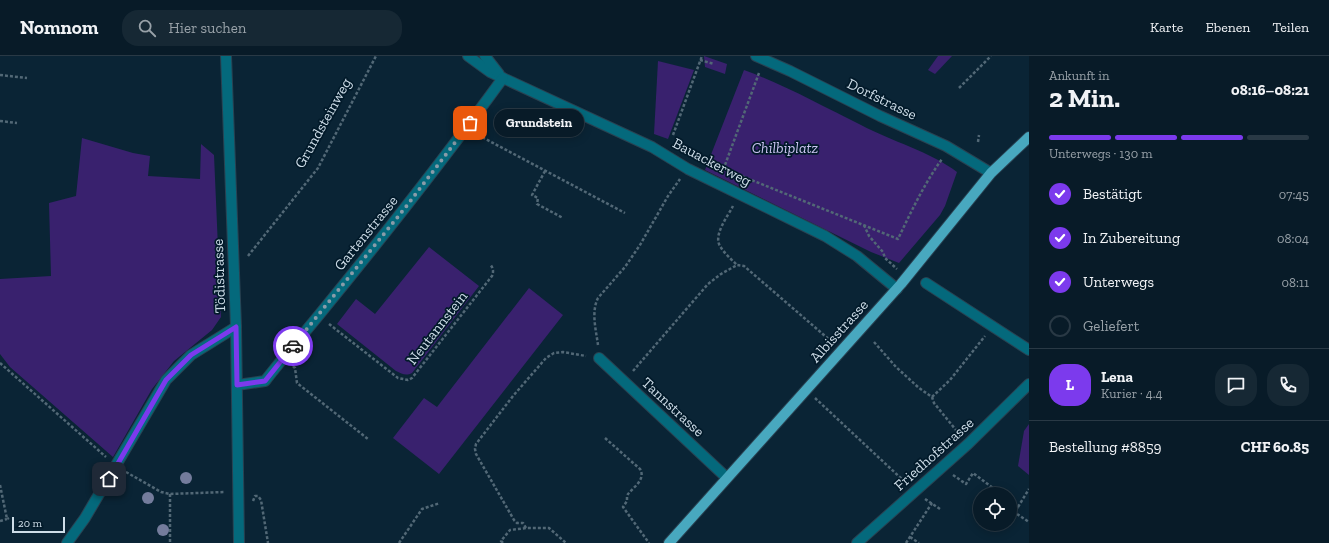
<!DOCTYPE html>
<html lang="de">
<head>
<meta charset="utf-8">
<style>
	body { margin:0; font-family:"Zilla Slab",serif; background:#162834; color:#f1f3f6; height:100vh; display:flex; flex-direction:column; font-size:15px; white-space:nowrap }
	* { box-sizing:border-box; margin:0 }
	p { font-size:13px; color:#98a1a8 }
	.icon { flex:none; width:22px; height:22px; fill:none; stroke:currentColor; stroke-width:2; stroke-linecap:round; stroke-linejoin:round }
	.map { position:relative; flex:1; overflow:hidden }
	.drawer { display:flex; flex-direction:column; background:#081b28; width:300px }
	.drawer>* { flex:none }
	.tools { position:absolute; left:973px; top:431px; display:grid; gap:8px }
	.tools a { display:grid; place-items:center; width:44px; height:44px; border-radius:50%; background:#081b28; box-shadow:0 2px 10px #0003,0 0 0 1px #293945; font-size:20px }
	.scale { position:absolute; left:12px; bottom:10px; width:53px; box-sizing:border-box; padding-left:4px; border:2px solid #cedde8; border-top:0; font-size:11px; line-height:14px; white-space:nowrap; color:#cedde8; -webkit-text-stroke:3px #021a2a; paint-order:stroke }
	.pin { position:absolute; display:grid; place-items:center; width:34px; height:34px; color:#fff; margin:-17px; border-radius:8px; box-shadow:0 2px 6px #0006 }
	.courier { position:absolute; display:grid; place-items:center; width:40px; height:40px; margin:-20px; border:3px solid #7c3aed; border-radius:50%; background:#fff; color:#222; box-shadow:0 1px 5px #0007 }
	.bubble { position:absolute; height:28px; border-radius:14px; background:#081b28; box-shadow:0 2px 10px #0003,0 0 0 1px #293945; font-size:13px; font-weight:700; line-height:28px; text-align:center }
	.overview em { font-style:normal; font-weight:700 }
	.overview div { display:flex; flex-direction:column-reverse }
	.overview { display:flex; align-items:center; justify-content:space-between; height:68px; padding:0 20px }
	h1 { font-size:26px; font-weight:700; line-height:30px }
	.bar { display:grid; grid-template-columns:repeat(4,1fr); gap:6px 4px; align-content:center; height:48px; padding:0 20px }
	.bar i { height:5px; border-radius:3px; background:#293945 }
	.bar .on { background:#7c3aed }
	.bar p { grid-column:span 4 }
	.line { display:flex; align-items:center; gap:10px; padding:0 20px; border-top:1px solid #293945 }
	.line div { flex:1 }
	.round { display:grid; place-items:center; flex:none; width:42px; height:42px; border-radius:16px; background:#162834 }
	ol { padding:0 20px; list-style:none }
	li { display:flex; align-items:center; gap:12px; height:44px }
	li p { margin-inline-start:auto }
	li .icon { padding:4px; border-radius:50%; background:#7c3aed; color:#fff; stroke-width:4 }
	li:last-child { color:#98a1a8 }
	li i { width:22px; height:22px; border:2px solid #293945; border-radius:50% }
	header { display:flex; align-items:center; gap:24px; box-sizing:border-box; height:56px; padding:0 20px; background:#081b28; border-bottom:1px solid #293945 }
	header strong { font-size:19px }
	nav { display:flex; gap:22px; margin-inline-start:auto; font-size:14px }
	.search { width:280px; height:36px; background:#162834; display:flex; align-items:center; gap:10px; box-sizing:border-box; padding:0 14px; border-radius:16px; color:#98a1a8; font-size:15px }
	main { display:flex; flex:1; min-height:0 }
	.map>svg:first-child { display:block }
</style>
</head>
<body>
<header>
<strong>Nomnom</strong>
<div class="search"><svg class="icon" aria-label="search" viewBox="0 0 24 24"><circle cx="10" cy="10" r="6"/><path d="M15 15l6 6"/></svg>Hier suchen</div>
<nav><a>Karte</a><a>Ebenen</a><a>Teilen</a></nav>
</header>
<main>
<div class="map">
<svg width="1029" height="487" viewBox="0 0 1029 487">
	<rect width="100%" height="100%" fill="#0a2435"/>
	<g fill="#39216e">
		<polygon points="704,0 727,8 725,18 705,11"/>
		<polygon points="938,0 952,0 935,18 928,14"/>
		<polygon points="658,5 694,14 668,83 654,78"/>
		<path d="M 744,14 C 785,29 822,50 861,69 C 891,85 931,96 957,116 L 945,150 L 940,159 L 899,207 L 871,196 L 705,114 Z"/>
		<polygon points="82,82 133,97 150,100 148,120 200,123 201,88 214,99 221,261 212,274 174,305 152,333 113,401 10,311 0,298 0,223 51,220 49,147 76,140"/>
		<path d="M 429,191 L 479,230 L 412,317 C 406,320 402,318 396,315 L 337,268 L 356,243 L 375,258 Z"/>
		<polygon points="529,232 563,259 439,418 393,382 424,342 437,351"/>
		<polygon points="1029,368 1029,419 1018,410 1024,375"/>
	</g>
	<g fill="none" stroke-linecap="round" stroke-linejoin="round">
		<defs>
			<g id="minor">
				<polyline points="226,0 236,271 239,487"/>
				<polyline points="468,0 490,16 652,91 688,113 825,180 857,200 897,233"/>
				<polyline points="485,0 499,18"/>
				<polyline points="756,0 790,15 880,60 946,90 991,117"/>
				<polyline points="926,227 1029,294"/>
				<polyline points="599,302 727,422"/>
				<path d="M 237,329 L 265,325 C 282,303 301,281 319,259 C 382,182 444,103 503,22"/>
				<polyline points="67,487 85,462 166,324 191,299 236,271"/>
				<polyline points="857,487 968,388 1029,328"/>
			</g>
			<polyline id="major" points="669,487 901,228 991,117 1029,81"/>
		</defs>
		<use href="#minor" stroke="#294252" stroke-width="12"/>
		<use href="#major" stroke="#294252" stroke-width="12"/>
		<g stroke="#526876" stroke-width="2.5" stroke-dasharray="3 2" stroke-linecap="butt">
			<polyline points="700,4 714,8"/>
			<path d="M 759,17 L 725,109 L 729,115 L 898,183 C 911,156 924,128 942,103"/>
			<polyline points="0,19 27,22"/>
			<polyline points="959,32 991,0"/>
			<polyline points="0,65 17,67"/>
			<polyline points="478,79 625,157"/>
			<polyline points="673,79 702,0"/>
			<polyline points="978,86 979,79"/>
			<polyline points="545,115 532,139 538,142 537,148 563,162"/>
			<path d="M 733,150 C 728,160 713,179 720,190 C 724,197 731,203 737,209"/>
			<polyline points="864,169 869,180 883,196 885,202 897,213"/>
			<polyline points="248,200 318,112 376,0"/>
			<path d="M 329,268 L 398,322 L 408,324 L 412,322 L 492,220 C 494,215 493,212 490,208"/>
			<polyline points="874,286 896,311 919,332 932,341 934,347 960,379"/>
			<path d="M 598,289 C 596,274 591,256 598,242 L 625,211 L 640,189 L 668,140 L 680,123"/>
			<polyline points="0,307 106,401"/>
			<polyline points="293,310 295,312 297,327 368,383"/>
			<polyline points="633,315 708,228 721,218 737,209 744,210 832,286"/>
			<polyline points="932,341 950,324 985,280"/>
			<polyline points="815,342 905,426"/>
			<path d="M 605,382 L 640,413 C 646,423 634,431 628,438 L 627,440 L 627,445 L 623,451 L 649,487"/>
			<polyline points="126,416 161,436 170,438 225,436"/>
			<polyline points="953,419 966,428 973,417 1001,438"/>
			<polyline points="0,429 7,463 9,462"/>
			<polyline points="170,438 170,487"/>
			<polyline points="925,443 940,453"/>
			<polyline points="253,445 255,440 258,440 261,444 268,487"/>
			<polyline points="1010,445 1018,451 1029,433"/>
			<polyline points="1018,451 1014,456 1029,466"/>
			<polyline points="0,465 7,463"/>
			<polyline points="526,472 523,467 517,467 514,464 476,398 475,393 476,388 513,340 546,302 554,297 563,296 586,300"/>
			<polyline points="910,481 919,487"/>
			<polyline points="399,487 422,453 440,447"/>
			<polyline points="503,487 501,485 510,474 526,472 549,472 566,487"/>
			<polyline points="906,487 932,447"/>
		</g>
		<use href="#minor" stroke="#04697c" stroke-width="10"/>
		<use href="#major" stroke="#48a8bf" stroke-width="10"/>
	</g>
	<g fill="#747c9c">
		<circle cx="186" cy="422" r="6"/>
		<circle cx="148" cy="442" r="6"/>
		<circle cx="163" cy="474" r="6"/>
	</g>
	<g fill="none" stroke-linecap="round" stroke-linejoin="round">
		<polyline stroke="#899ca9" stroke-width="4" stroke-dasharray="0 7.2" points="293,290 405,152 470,67"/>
		<polyline stroke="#7c3aed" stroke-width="5" points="109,423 166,324 191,299 236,271 237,329 265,325 293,290"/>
	</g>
	<g text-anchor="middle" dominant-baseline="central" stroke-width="3.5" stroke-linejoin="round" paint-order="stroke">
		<g font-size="15" fill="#cedde8" stroke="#021a2a">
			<text transform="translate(882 43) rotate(26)">Dorfstrasse</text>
			<text transform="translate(323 67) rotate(-61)">Grundsteinweg</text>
			<text transform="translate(712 106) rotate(28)">Bauackerweg</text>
			<text transform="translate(366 177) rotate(-51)">Gartenstrasse</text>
			<text transform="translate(219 220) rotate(-92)">Tödistrasse</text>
			<text transform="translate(437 272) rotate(-52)">Neutannstein</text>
			<text transform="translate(839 275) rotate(-48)">Albisstrasse</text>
			<text transform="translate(673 351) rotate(43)">Tannstrasse</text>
			<text transform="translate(934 398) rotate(-42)">Friedhofstrasse</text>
		</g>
		<g font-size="15" font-style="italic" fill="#cbc4f1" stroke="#021a2a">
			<text x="785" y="92">Chilbiplatz</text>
		</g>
	</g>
</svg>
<div class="tools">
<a><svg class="icon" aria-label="locate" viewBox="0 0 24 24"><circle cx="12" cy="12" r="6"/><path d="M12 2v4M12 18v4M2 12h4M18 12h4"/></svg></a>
</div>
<div class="scale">20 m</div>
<div class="pin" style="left:470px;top:67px;background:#ea580c"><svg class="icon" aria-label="bag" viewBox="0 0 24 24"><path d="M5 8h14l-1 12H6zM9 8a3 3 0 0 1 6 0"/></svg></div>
<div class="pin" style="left:109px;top:423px;background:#1f2937"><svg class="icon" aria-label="home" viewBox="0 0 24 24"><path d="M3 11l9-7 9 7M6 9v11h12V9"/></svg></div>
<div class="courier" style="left:293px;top:290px"><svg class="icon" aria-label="car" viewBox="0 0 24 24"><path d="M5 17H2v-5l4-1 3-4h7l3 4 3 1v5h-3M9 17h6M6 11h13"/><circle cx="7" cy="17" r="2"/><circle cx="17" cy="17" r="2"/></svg></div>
<div class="bubble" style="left:494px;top:53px;width:90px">Grundstein</div>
</div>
<section class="drawer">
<div class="overview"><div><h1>2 Min.</h1><p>Ankunft in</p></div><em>08:16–08:21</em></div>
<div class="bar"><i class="on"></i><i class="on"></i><i class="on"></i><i></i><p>Unterwegs · 130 m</p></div>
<ol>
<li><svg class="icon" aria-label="check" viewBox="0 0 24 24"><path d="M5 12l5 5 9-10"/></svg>Bestätigt<p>07:45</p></li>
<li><svg class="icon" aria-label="check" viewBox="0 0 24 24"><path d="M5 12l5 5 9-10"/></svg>In Zubereitung<p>08:04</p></li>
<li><svg class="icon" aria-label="check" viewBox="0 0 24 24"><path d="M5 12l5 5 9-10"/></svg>Unterwegs<p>08:11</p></li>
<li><i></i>Geliefert</li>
</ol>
<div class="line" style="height:72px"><b class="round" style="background:#7c3aed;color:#fff">L</b><div><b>Lena</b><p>Kurier · 4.4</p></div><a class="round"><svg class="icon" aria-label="chat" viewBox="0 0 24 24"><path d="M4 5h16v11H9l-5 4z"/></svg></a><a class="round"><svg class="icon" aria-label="phone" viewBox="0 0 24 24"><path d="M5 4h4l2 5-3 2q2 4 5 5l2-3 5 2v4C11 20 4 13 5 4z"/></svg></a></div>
<div class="line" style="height:52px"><div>Bestellung #8859</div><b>CHF 60.85</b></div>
</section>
</main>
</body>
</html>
